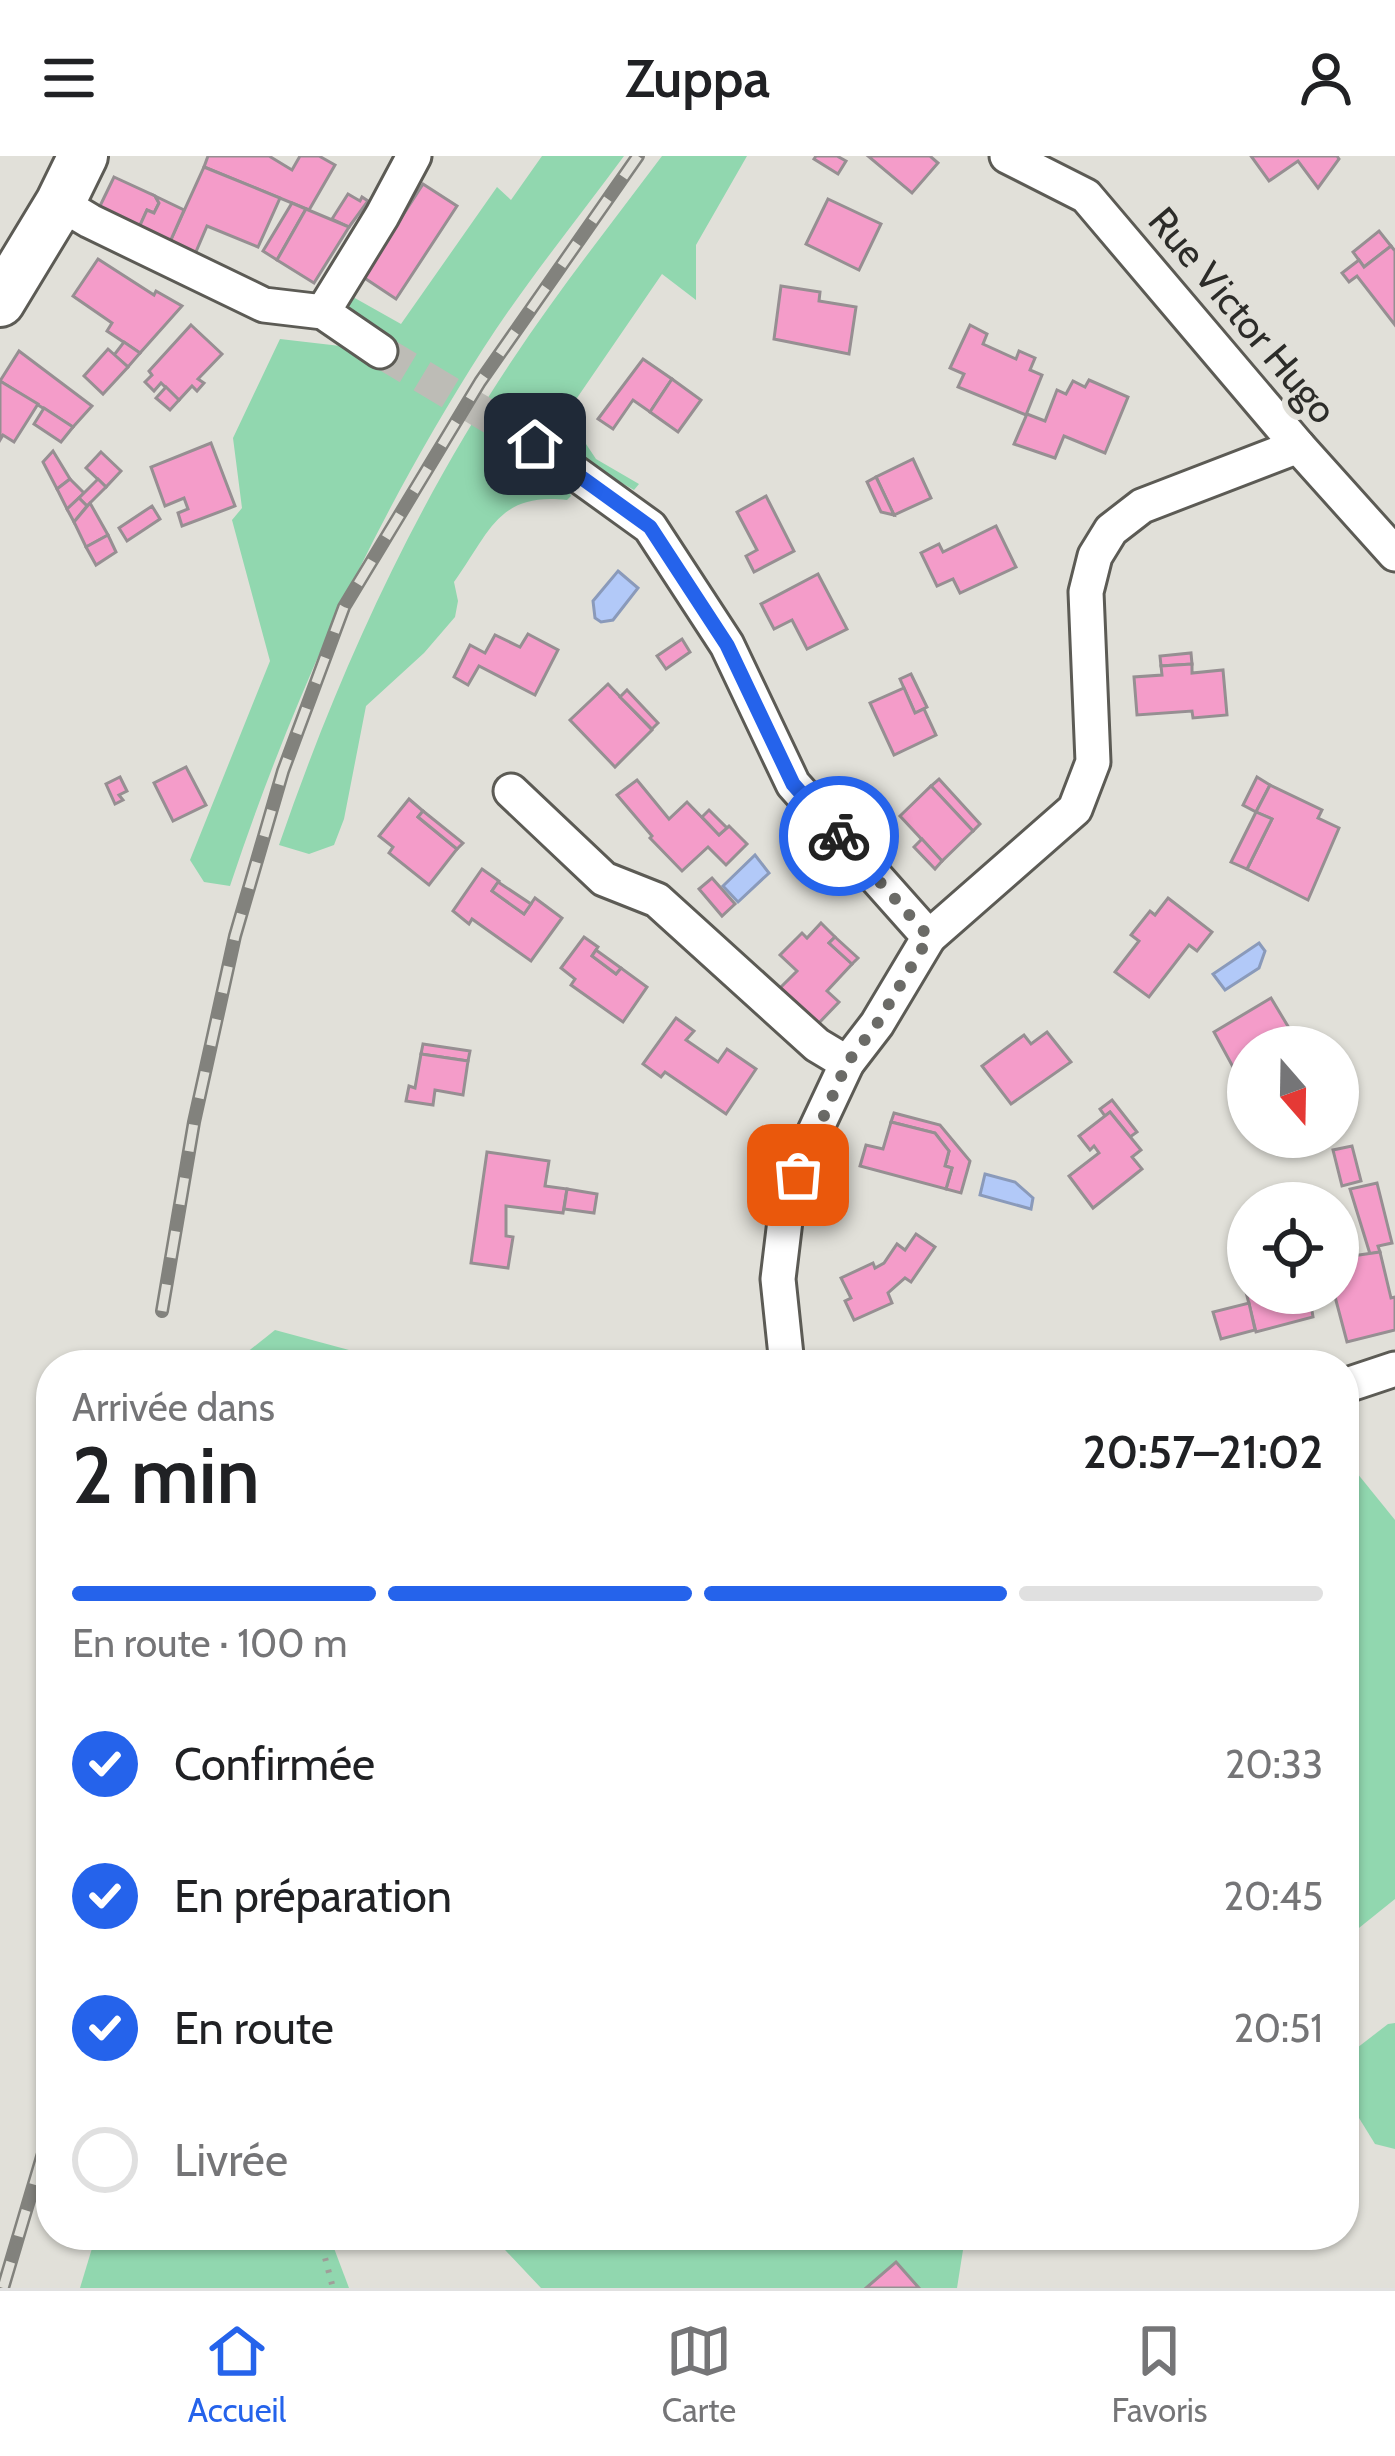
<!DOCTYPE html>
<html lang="fr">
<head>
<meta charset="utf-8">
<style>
	body { margin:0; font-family:Cabin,sans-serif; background:#f6f6f6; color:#202124; height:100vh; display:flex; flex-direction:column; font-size:45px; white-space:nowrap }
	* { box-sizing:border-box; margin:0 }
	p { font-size:39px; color:#757577 }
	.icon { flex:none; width:66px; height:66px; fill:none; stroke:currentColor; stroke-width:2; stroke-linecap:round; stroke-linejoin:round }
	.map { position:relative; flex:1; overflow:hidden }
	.details { position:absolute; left:36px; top:1194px; width:1323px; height:900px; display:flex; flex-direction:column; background:#fff; border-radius:48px; box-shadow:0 3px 9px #0004 }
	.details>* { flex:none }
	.needle { width:78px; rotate:160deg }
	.fabs { position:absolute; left:1227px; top:870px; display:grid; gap:24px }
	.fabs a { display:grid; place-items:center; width:132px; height:132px; border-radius:50%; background:#fff; box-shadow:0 3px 9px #0004; font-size:60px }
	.pin { position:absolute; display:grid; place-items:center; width:102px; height:102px; color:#fff; margin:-51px; border-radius:24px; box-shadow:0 6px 18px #0006 }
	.courier { position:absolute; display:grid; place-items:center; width:120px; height:120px; margin:-60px; border:9px solid #2563eb; border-radius:50%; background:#fff; color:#222; box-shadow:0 3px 15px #0007 }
	.summary em { font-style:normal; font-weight:600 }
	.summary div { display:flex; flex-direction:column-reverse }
	.summary { display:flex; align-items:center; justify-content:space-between; height:204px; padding:0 36px }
	h1 { font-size:78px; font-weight:600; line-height:90px }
	.bar { display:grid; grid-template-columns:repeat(4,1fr); gap:18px 12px; align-content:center; height:144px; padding:0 36px }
	.bar i { height:15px; border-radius:9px; background:#e0e0e0 }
	.bar .on { background:#2563eb }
	.bar p { grid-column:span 4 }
	ol { padding:0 36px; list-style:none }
	li { display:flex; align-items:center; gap:36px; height:132px }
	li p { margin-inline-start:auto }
	li .icon { padding:12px; border-radius:50%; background:#2563eb; color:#fff; stroke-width:4 }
	li:last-child { color:#757577 }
	li i { width:66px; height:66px; border:6px solid #e0e0e0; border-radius:50% }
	header { display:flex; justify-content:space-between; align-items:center; height:156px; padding:0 36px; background:#fff; font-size:54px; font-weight:600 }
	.menu { display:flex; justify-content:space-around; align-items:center; height:168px; border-top:3px solid #e0e0e0; background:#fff; font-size:33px; color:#757577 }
	.menu a { display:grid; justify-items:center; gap:6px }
	.menu .on { color:#2563eb }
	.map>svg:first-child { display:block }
</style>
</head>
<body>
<header><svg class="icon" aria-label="menu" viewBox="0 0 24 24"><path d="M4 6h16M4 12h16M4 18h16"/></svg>Zuppa<svg class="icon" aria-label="person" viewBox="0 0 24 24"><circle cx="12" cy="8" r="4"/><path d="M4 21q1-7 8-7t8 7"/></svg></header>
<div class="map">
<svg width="1395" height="2132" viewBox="0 0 1395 2132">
	<rect width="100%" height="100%" fill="#e1e0d9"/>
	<g fill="#91d7af">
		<path d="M 542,0 L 624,0 C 577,64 526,126 483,193 C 375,362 293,540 230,730 L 204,726 L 190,704 L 270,505 L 232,364 L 242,352 L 233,282 L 280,183 L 349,191 L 360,164 L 348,149 L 353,141 L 401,168 L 497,31 L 511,44 Z"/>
		<path d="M 662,0 L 747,0 L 696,89 L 696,144 L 662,118 L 566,258 L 596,303 L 639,328 L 634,334 L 550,286 L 571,340 L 567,344 C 498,336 490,376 454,426 L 458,445 L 455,461 L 424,497 L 366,550 L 344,663 L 334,689 L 309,698 L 279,689 C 338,518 411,357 511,206 C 558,135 611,68 662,0 Z"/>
		<polygon points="275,1174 386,1204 399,1209 231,1209"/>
		<polygon points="1344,1301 1395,1364 1395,1743 1344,1784"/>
		<polygon points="1395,1867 1395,1993 1375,1988 1351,1949 1344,1902 1388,1868"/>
		<polygon points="96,2079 329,2079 349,2132 80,2132"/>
		<polygon points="491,2079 981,2079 963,2094 957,2132 541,2132"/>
	</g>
	<g fill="#b2c9f8" stroke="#8a9aba" stroke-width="3">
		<polygon points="618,415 638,432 613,464 601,466 595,462 593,445"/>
		<polygon points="755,699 769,717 738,746 723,730"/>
		<polygon points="1259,787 1265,795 1259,812 1225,834 1213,818"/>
		<polygon points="985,1018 1015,1026 1033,1042 1031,1053 980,1039"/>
	</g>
	<g fill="#f49cc9" stroke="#968f92" stroke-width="3">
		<polygon points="208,0 269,0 292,14 300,0 319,0 335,9 309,54 204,11"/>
		<polygon points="816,0 837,0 846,5 838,18 814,3"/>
		<polygon points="868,0 930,0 938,7 912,37"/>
		<polygon points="1251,0 1337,0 1339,3 1318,32 1298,5 1269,25"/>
		<polygon points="204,11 280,42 258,91 207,70 195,98 169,88"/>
		<polygon points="114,21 155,40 159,47 154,57 147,54 137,76 99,52"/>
		<polygon points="423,28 457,50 396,143 363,121"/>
		<polygon points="348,38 360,45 362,41 368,45 349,71 332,63"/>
		<polygon points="155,40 184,54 169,88 137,76 147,54 154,57 159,47"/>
		<polygon points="828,43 881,68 859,114 806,88"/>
		<polygon points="292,47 306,53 277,104 263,95"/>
		<polygon points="306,53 349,71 314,127 277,104"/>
		<polygon points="1379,75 1391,90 1364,111 1353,96"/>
		<polygon points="1391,90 1395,95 1395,169 1357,120 1349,126 1342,117 1359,104 1364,111"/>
		<polygon points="98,103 154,139 156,135 182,150 140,197 107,175 112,167 73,140"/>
		<polygon points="781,130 820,136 819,145 856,151 849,198 774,183"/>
		<polygon points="191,169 222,198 198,223 204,227 197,235 192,230 179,244 161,227 154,235 145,226 152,219 149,215"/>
		<polygon points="970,169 987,178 983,188 1016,203 1019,195 1035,202 1030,214 1042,219 1026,259 958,231 964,218 950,212"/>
		<polygon points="124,186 140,197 128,211 114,199"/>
		<polygon points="108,193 128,211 103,238 84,220"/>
		<polygon points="19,195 92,250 73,271 0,225"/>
		<polygon points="643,203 672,223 650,256 633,244 613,273 598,263"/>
		<polygon points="672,223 701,244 678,276 650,256"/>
		<polygon points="1089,224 1128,241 1105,297 1064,280 1055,302 1014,288 1027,258 1045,265 1057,234 1066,238 1073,225 1085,231"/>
		<polygon points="0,225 38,248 14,286 3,279 0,284"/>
		<polygon points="166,231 179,244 170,254 156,242"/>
		<polygon points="44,252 73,271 61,286 34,268"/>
		<polygon points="211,287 235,350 182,370 178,357 188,353 184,342 165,350 151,311"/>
		<polygon points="53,295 70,323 57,333 43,306"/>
		<polygon points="101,296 121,315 106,331 86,312"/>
		<polygon points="913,303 931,342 894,359 876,321"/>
		<polygon points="876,321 894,359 881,356 867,326"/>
		<polygon points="70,323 84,337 67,353 57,333"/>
		<polygon points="98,323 106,331 87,350 79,342"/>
		<polygon points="766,340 794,395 754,416 746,400 757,394 737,356"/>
		<polygon points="79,342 87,350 74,366 67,353"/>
		<polygon points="90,347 108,379 86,391 74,366"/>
		<polygon points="152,350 160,363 127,385 119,372"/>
		<polygon points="996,370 1016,411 960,437 953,423 937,430 921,397 939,388 943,396"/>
		<polygon points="108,379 116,396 96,409 86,391"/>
		<polygon points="818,418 847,473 807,493 792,464 774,473 761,448"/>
		<polygon points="528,478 558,494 535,539 479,510 468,529 454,521 470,489 485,497 495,479 520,491"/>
		<polygon points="682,483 690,496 666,513 657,500"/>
		<polygon points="1191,497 1192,508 1161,510 1160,500"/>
		<polygon points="1192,508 1192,517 1223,514 1227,559 1193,562 1192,555 1137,559 1134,521 1162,519 1161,510"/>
		<polygon points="911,518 927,551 915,557 900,523"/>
		<polygon points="608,528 652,574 615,611 570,564"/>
		<polygon points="904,532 915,557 924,553 936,579 894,599 870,547"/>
		<polygon points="627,534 658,567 652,573 620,541"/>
		<polygon points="186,611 206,649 173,665 154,627"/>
		<polygon points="120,621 127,635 119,639 123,644 115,648 106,628"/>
		<polygon points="1257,621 1270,629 1256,656 1243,649"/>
		<polygon points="939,623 980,668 973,675 931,630"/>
		<polygon points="637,624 669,663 687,646 719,679 729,670 747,688 726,709 708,691 682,715 650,682 652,680 617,639"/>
		<polygon points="1270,629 1322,654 1318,662 1339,672 1308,744 1247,713 1272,663 1256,656"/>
		<polygon points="931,630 973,675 942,705 900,660"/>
		<polygon points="409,643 423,655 418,661 457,693 429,729 389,697 393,691 379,680"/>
		<polygon points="709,654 727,672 719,679 702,661"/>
		<polygon points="423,655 463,687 457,693 418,661"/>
		<polygon points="1256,656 1272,663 1247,713 1231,706"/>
		<polygon points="922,683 942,705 935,713 914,691"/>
		<polygon points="482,713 499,725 492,735 524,758 535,742 562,762 531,805 472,763 469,768 453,755"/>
		<polygon points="712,722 735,748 722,760 699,733"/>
		<polygon points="498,726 531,748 524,758 492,735"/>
		<polygon points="1168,742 1212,776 1197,795 1189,789 1149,841 1115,816 1139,785 1131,779 1150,755 1155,759"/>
		<polygon points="821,767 835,781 829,787 852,808 827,835 839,846 817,869 780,832 797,815 780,799 802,777 807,782"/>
		<polygon points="584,781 598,791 592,800 616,818 621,812 647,831 623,866 571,829 575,823 561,812"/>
		<polygon points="835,781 858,802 852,808 829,787"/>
		<polygon points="596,794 621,812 616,818 592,800"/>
		<polygon points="1271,842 1289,872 1257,891 1248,891 1248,902 1233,911 1214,876"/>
		<polygon points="676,862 694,875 686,884 718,906 727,893 756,913 726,958 665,916 661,921 643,908"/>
		<polygon points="1047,876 1071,906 1011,948 982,910 1024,879 1031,888"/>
		<polygon points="423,888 470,895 468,905 421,898"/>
		<polygon points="421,898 468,905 463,939 435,934 433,949 406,945 409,930 415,932"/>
		<polygon points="1112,944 1137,976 1130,981 1110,956 1105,960 1100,953"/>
		<polygon points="1110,956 1141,994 1132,1001 1142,1013 1093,1052 1069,1020 1099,997 1094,990 1090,994 1079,980"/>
		<polygon points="894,957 940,969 970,1005 961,1037 946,1033 952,1012 945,1010 949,995 935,977 891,966"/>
		<polygon points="891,966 935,977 949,995 945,1010 952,1012 946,1033 860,1010 866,989 883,993"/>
		<polygon points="1352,990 1361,1025 1342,1030 1333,994"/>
		<polygon points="487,996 549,1005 545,1030 567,1033 563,1057 506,1050 506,1080 513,1081 508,1112 471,1107"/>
		<polygon points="1377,1027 1392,1087 1378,1090 1380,1096 1370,1098 1350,1033"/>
		<polygon points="567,1033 597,1038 594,1057 564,1053"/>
		<polygon points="916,1078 935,1091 911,1126 905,1122 888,1137 892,1147 854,1164 845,1145 851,1142 841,1122 873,1107 875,1112 884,1107 897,1088 905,1094"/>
		<polygon points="1380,1096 1391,1142 1395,1141 1395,1174 1347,1186 1334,1137 1338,1137 1338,1102"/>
		<polygon points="1248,1110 1248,1137 1332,1137 1310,1143 1313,1161 1256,1176 1240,1112"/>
		<polygon points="1249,1147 1255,1174 1221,1183 1213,1156"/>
		<polygon points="896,2106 919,2132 866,2132"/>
	</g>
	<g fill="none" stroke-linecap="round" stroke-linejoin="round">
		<polyline stroke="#bdbcb6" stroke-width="33" stroke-dasharray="33 16" stroke-linecap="butt" points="380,195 535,288"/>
		<defs>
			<g id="street">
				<polyline points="1007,0 1086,40 1298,290 1395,398"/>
				<polyline points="60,47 90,65 264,149 323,156 380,195"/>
				<polyline points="323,156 382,60 414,0"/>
				<polyline points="535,288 650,371 727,489 793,628 929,781 877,868 847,907 808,990 787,1048 778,1123 787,1209"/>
				<polyline points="511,635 604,723 657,744 817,889 847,907"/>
				<polyline points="929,781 1075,653 1093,606 1086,436 1095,400 1111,374 1142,350 1298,290"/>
				<polyline points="1344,1230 1395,1213"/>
			</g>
			<polyline id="secondary" points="0,146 60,47 83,0"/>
		</defs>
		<use href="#street" stroke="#5c5b55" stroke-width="39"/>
		<use href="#secondary" stroke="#5c5b55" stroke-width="54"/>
		<polyline stroke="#9f9e99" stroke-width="6" stroke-dasharray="3 9" stroke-linecap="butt" points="319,2079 333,2132"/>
		<use href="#street" stroke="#fff" stroke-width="33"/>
		<use href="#secondary" stroke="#fff" stroke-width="48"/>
		<defs>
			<g id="rail">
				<polyline points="162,1155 194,966 235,780 283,615 344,451 480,226 638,0"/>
				<polyline points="3,2132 44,1994 51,1955"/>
			</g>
		</defs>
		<use href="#rail" stroke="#82827d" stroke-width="14"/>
		<use href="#rail" stroke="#e1e0d9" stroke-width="9" stroke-dasharray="27" stroke-linecap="butt"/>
	</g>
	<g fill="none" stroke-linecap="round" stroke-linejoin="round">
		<polyline stroke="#6b6b67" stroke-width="12" stroke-dasharray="0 21.6" points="798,1019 847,907 877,868 929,781 839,680"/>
		<polyline stroke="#2563eb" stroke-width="15" points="535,288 650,371 727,489 793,628 839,680"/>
	</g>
	<g text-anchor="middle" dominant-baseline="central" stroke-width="12" stroke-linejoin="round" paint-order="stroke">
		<g font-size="39" fill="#2c2c29" stroke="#e1e0d9">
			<text transform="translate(1243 159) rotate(50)">Rue Victor Hugo</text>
		</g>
	</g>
</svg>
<div class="fabs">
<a><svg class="needle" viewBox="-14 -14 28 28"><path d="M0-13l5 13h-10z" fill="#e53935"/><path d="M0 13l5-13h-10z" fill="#757577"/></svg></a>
<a><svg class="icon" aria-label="locate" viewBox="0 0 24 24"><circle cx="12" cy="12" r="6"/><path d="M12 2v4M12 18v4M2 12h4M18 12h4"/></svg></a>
</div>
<div class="pin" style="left:798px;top:1019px;background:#ea580c"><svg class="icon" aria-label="bag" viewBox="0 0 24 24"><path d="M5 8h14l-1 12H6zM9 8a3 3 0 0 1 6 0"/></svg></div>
<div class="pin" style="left:535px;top:288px;background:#1f2937"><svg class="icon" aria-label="home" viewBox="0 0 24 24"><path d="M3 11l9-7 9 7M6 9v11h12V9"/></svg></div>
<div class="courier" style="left:839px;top:680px"><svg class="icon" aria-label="bike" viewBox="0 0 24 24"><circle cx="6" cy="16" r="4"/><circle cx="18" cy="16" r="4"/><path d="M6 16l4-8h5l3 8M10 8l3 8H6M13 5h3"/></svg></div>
<section class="details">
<div class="summary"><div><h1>2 min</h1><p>Arrivée dans</p></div><em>20:57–21:02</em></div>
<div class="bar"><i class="on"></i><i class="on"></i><i class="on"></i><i></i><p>En route · 100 m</p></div>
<ol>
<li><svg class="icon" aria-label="check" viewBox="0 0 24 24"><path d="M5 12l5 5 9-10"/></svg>Confirmée<p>20:33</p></li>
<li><svg class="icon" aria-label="check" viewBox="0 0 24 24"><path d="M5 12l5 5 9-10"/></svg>En préparation<p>20:45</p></li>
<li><svg class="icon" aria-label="check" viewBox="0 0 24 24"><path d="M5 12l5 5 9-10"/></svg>En route<p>20:51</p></li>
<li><i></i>Livrée</li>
</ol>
</section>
</div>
<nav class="menu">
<a class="on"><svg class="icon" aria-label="home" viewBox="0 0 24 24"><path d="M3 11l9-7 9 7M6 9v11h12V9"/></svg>Accueil</a>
<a><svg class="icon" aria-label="map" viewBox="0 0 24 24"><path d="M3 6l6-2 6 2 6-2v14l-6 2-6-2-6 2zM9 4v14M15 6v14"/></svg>Carte</a>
<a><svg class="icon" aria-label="saved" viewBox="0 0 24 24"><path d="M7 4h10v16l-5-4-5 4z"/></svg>Favoris</a>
</nav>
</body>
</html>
